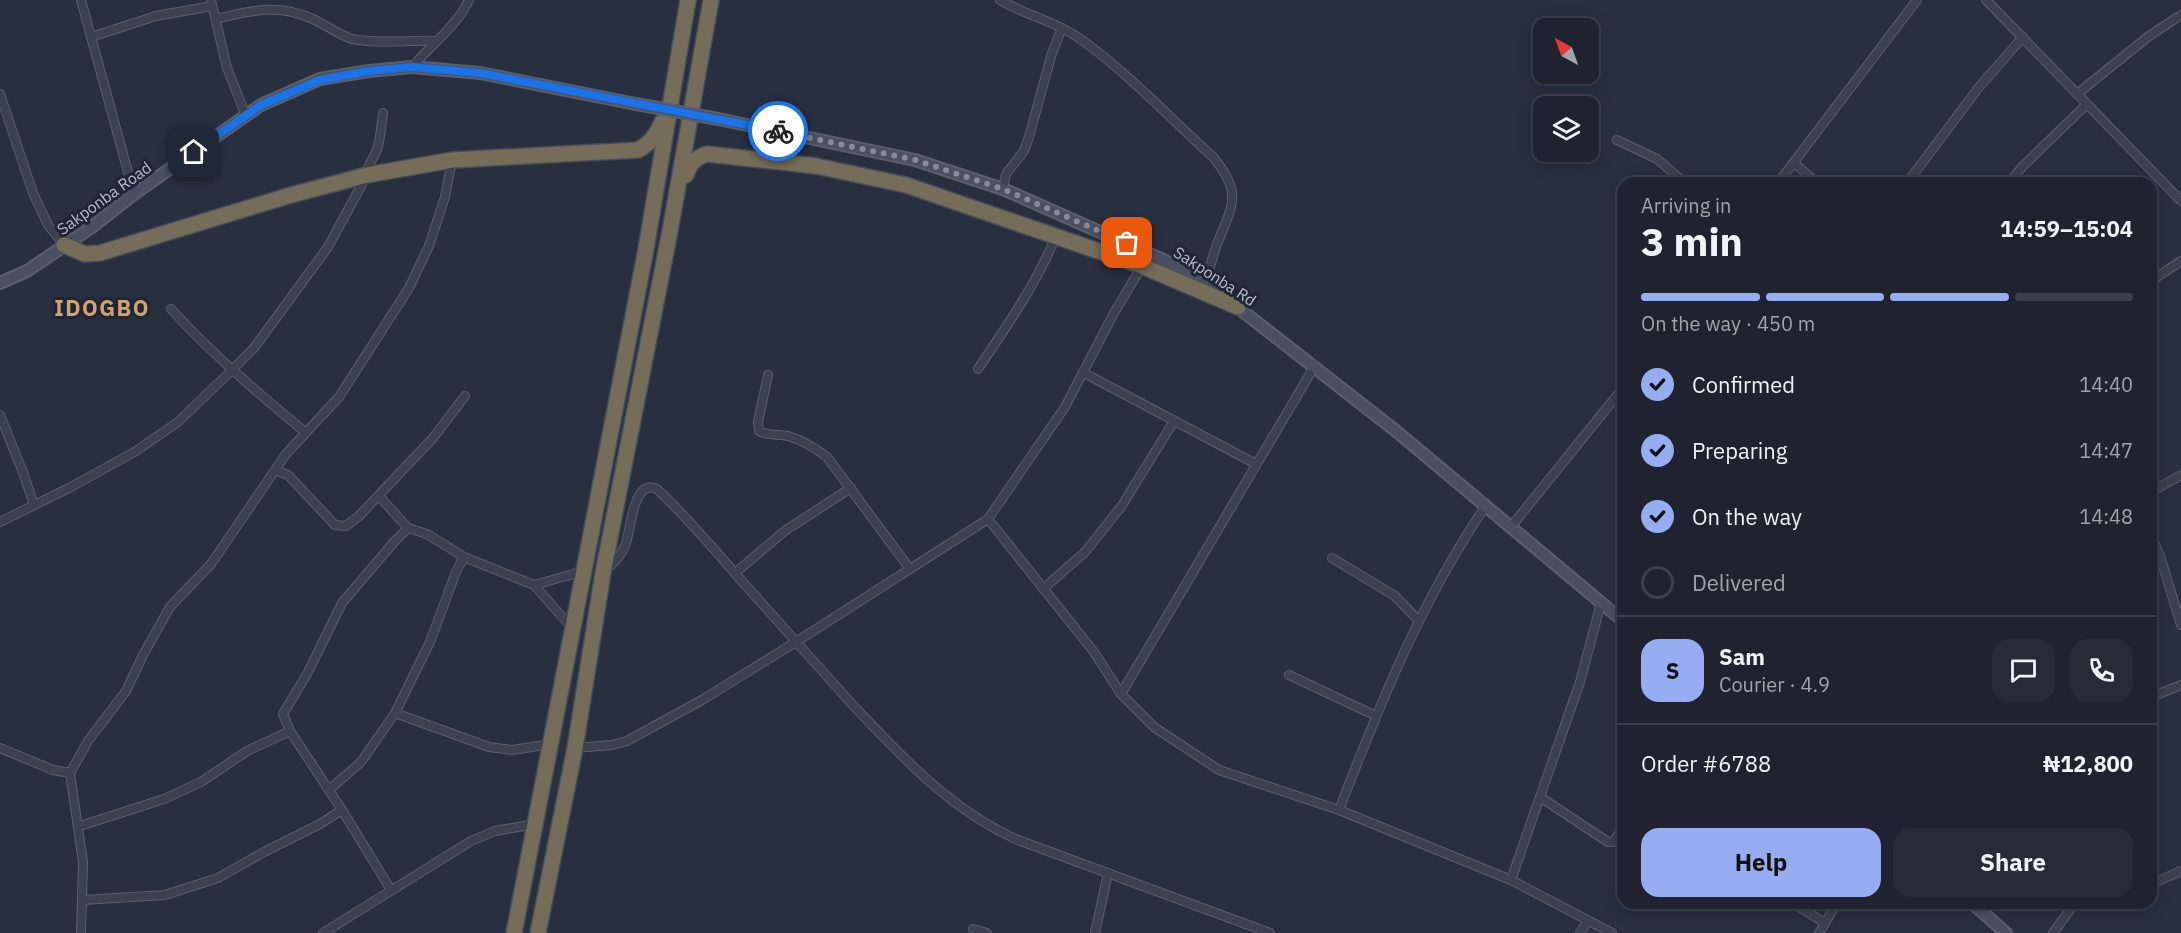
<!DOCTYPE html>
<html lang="en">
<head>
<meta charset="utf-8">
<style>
	body { margin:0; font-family:"IBM Plex Sans",sans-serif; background:#262b37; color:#f1f3f6; height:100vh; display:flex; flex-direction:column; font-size:22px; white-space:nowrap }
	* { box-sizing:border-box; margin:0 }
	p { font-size:20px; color:#a1a4aa }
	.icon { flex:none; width:33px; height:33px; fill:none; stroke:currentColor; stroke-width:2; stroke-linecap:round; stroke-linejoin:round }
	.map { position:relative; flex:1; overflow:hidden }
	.panel { position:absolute; left:1617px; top:177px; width:540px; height:732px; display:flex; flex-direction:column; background:#1e232f; border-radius:18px; box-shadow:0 3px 15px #0003,0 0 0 2px #3c404b }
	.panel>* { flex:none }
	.needle { width:39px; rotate:319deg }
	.buttons { position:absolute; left:1533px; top:18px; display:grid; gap:12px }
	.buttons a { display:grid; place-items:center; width:66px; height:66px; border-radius:12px; background:#1e232f; box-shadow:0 3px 15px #0003,0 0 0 2px #3c404b; font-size:30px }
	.pin { position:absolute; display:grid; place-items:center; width:51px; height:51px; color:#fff; margin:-26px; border-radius:12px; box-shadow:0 3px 9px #0006 }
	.courier { position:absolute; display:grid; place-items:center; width:60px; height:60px; margin:-30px; border:4px solid #1a73e8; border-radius:50%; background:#fff; color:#222; box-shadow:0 2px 8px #0007 }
	.overview em { font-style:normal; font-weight:700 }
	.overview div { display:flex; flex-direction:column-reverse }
	.overview { display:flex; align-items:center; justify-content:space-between; height:102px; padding:0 24px }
	h1 { font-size:39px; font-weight:700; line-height:45px }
	.bar { display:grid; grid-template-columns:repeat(4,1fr); gap:9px 6px; align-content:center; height:72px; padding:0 24px }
	.bar i { height:8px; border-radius:4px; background:#3c404b }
	.bar .selected { background:#96aef1 }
	.bar p { grid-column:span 4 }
	.line { display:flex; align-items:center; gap:15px; padding:0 24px; border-top:2px solid #3c404b }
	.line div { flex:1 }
	.round { display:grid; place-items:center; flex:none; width:63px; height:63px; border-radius:18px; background:#262b37 }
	ol { padding:0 24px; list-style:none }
	li { display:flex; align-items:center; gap:18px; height:66px }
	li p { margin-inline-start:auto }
	li .icon { padding:6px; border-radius:50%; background:#96aef1; color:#111; stroke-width:4 }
	li:last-child { color:#a1a4aa }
	li i { width:33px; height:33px; border:3px solid #3c404b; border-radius:50% }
	.primary-button { display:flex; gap:12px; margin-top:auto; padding:12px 24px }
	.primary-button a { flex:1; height:69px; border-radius:18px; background:#96aef1; color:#111; font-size:24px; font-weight:700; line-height:69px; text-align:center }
	.primary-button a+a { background:#262b37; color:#f1f3f6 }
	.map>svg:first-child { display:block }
</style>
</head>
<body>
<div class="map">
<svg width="2181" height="933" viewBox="0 0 2181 933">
	<rect width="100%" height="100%" fill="#282f3f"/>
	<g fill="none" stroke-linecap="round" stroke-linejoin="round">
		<defs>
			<g id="street">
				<polyline points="81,0 134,194"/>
				<polyline points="211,0 227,68 246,116"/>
				<path d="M 1000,0 C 1025,15 1055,21 1079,38 C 1127,72 1169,117 1213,157 C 1243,194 1233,204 1217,244 C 1212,258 1209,272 1205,286"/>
				<polyline points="1986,0 2181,201"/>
				<path d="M 216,19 C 252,10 281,3 315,20 C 327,26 340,35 352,39 C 375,44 411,40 435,41"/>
				<polyline points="91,37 156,16 212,6"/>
				<path d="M 412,67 C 431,45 456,27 469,0"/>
				<polyline points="0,94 33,193 48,225 64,245"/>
				<polyline points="2077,94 2149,36 2181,15"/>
				<polyline points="1617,140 1657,159 1685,183"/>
				<polyline points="1794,163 1817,183"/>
				<polyline points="1778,183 1917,0"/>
				<polyline points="1907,183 1979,87 2023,37"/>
				<polyline points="2009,183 2022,167 2086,105"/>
				<polyline points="1003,189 1006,174 1024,151 1029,137 1052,53 1062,28"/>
				<polyline points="2151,281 2181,261"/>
				<path d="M 171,309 C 212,354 258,393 305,432"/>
				<path d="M 978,369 C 1006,327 1036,285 1055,238"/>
				<polyline points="1084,373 1256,464"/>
				<path d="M 768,375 L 758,422 L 759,431 C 769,436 778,434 788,436 C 802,440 815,448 827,457 L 910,569"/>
				<polyline points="0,415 24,475 34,505"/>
				<polyline points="275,470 288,475 335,525 346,526 359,516 433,438 465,396"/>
				<polyline points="2151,492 2181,475"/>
				<polyline points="379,496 408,528"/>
				<polyline points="988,519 1094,652 1121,694 1154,727 1219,770 1339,810 1511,880 1612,933"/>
				<path d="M 0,522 L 71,487 L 136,451 L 178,422 L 231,371 L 254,348 L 328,247 L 367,175 C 367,165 372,161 376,152 C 381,140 381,126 383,113"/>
				<polyline points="1510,528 1623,388"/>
				<polyline points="2151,536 2160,556 2181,625"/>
				<polyline points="1332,558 1395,596 1418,620"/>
				<path d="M 606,570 C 615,562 622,555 626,543 C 631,529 633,478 657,489 C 687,517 713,548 740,579 C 777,620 813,661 850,702 C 900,755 950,810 1018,840 L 1270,933"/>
				<polyline points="735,573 786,530 851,488"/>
				<polyline points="534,585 584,571"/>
				<polyline points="1043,589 1085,552 1121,507 1174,421"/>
				<polyline points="1289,675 1376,716"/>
				<polyline points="1121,694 1314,367"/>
				<polyline points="2151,697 2181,685"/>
				<polyline points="395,713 489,747 512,750 551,744"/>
				<polyline points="0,748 53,770 70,773 88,741 126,691 143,655 170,607 211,564 286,454 339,397 409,288 429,246 445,197 452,160"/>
				<polyline points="575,748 612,745 627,741 702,700 796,642 988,519 1065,407 1114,313 1142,266"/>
				<polyline points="70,773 83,862 81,933"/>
				<polyline points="329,790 361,762 395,713 430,642 456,572 464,557"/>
				<polyline points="1540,797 1608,842 1613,842 1623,828"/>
				<polyline points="342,810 391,890"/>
				<path d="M 1339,810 C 1380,704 1421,601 1485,507"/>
				<polyline points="80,826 164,799 201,782 247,751 290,731"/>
				<polyline points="1511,880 1580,682 1601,603"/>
				<polyline points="2151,882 2158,881 2181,871"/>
				<polyline points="83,900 165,895 218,878 264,852 320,824 342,810 290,731 283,714 307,674 342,603 394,542 408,528 427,534 464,557 534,585 573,629"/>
				<polyline points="1793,903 1825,923"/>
				<polyline points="973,929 987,933"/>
				<polyline points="323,933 471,841 495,831 535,824"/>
				<polyline points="1095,933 1108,873"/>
				<polyline points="1580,933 1588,921"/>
				<polyline points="1819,933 1837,903"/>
				<polyline points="2053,933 2075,903"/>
			</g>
			<g id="secondary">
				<polyline points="718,119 915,160 1003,189 1170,263 1211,290"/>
				<polyline points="0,283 27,271 92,227 134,194 261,105 320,79 369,71 412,67 480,73 636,104"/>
				<polyline points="1232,303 1396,431 1623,621"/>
				<polyline points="1972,903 2006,933"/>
			</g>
			<g id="highway">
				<path d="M 686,175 C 690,163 695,158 707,154 L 816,166 L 906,185 L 1142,266 L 1238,307"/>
				<path d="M 64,245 L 85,254 L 100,253 L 291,195 L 367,175 L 452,160 L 638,150 C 650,144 657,135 662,122"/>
				<polyline points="514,933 646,249 688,0"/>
				<polyline points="538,933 575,748 603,573 670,231 711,0"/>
			</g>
		</defs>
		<use href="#street" stroke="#5a5f6d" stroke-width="10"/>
		<use href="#secondary" stroke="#5a5f6d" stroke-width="14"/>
		<use href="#highway" stroke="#474c5a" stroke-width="18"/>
		<use href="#street" stroke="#3c414f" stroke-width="8"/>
		<use href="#secondary" stroke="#4a5062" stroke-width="10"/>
		<use href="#highway" stroke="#756d59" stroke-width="15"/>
		<defs>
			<polyline id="secondary-bridge" points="636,104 718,119"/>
		</defs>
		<use href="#secondary-bridge" stroke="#5a5f6d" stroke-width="14" stroke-linecap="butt"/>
		<use href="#secondary-bridge" stroke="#4a5062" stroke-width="10"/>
	</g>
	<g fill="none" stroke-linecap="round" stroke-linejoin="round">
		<polyline stroke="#868b99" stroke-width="6" stroke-dasharray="0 10.8" points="778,131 915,160 1003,189 1127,243"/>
		<polyline stroke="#1a73e8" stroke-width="8" points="194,152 261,105 320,80 369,71 412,67 480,73 778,131"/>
	</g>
	<g text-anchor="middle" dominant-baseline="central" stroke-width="6" stroke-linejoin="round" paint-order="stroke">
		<g font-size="16" fill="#b8bdca" stroke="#202635">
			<text transform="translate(104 198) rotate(-36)">Sakponba Road</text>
			<text transform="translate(1215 276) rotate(33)">Sakponba Rd</text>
		</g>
		<g font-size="22" font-weight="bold" letter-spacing="1.5" fill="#cea46f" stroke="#202635">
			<text x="102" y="307">IDOGBO</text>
		</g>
	</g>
</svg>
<div class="buttons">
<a><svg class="needle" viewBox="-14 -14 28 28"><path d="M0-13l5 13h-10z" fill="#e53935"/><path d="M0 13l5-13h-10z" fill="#a1a4aa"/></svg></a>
<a><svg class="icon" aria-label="layers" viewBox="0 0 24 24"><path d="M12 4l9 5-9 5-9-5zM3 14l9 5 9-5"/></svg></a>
</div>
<div class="pin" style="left:1127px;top:243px;background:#ea580c"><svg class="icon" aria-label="bag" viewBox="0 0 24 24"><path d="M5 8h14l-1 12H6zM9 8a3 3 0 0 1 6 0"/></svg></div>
<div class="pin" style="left:194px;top:152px;background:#1f2937"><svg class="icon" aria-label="home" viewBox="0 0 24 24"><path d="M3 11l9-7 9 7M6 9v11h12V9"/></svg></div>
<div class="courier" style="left:778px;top:131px"><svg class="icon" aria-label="bike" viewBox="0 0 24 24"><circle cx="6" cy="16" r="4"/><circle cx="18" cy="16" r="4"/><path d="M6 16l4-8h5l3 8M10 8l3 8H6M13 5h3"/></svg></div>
<section class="panel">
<div class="overview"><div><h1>3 min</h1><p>Arriving in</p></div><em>14:59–15:04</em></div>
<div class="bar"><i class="selected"></i><i class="selected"></i><i class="selected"></i><i></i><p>On the way · 450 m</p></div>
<ol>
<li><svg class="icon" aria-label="check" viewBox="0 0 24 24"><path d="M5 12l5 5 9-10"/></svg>Confirmed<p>14:40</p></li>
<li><svg class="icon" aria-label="check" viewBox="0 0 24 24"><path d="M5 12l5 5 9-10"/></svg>Preparing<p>14:47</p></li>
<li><svg class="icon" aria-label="check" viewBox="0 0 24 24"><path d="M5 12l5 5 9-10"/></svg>On the way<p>14:48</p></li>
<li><i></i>Delivered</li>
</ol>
<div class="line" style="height:108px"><b class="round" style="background:#96aef1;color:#111">S</b><div><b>Sam</b><p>Courier · 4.9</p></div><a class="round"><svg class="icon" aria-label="chat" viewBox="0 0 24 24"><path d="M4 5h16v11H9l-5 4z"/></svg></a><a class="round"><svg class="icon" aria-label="phone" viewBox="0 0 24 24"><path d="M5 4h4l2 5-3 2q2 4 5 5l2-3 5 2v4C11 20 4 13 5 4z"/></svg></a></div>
<div class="line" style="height:78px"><div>Order #6788</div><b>₦12,800</b></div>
<div class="primary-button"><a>Help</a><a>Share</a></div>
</section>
</div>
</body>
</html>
